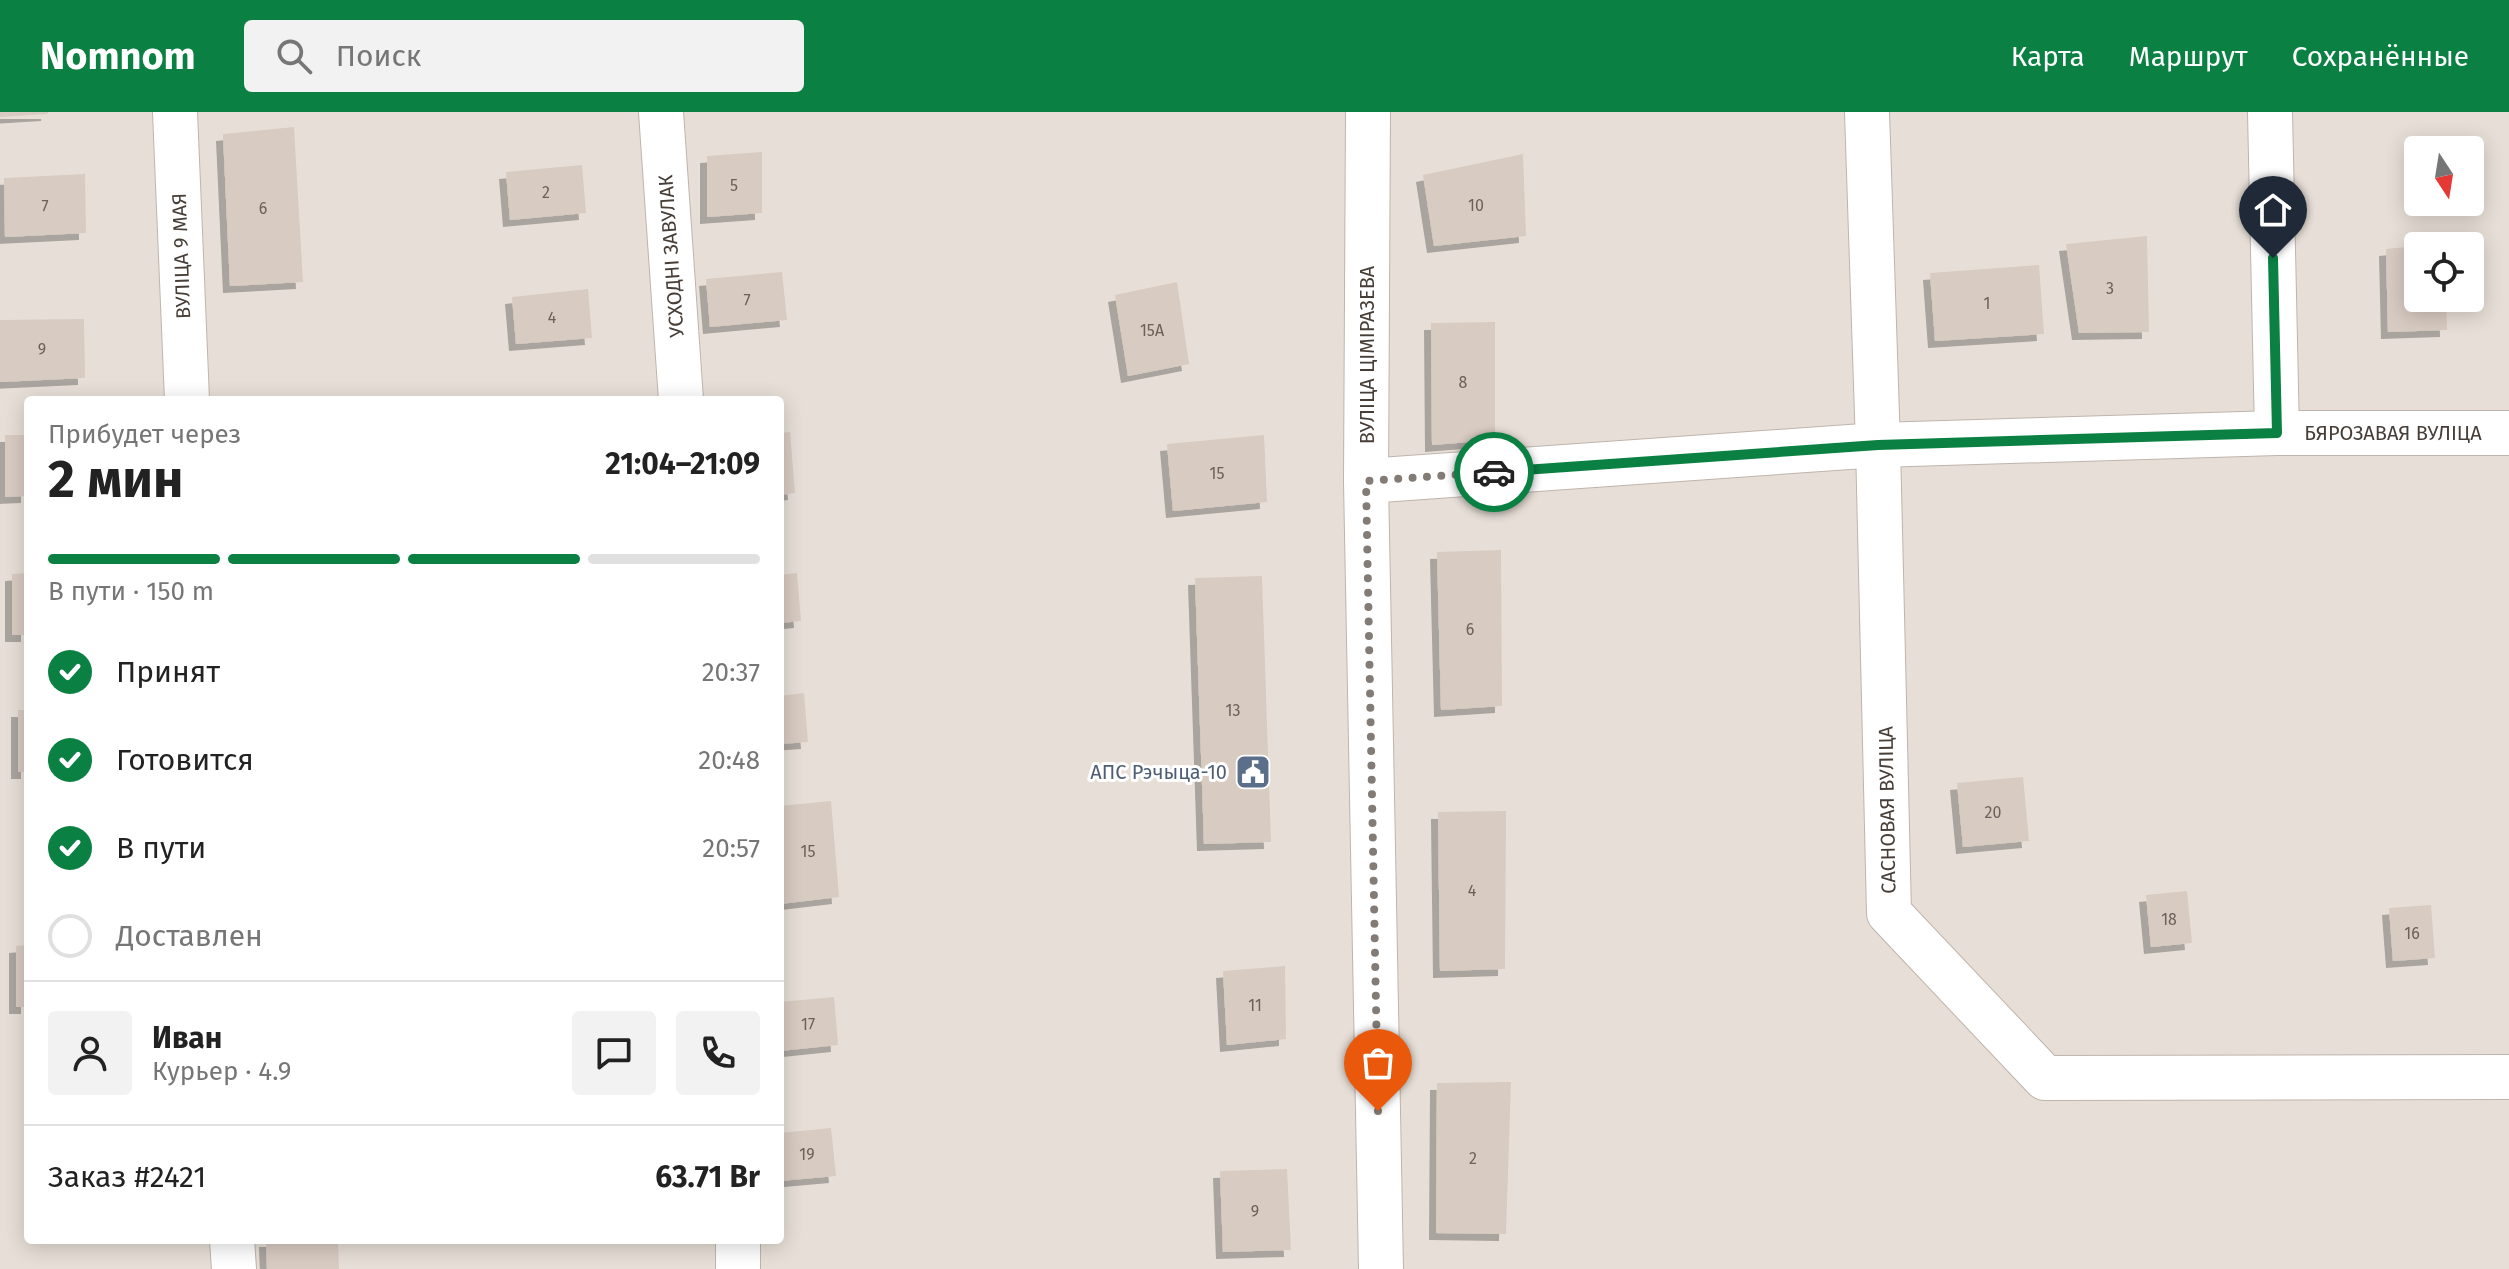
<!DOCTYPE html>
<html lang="ru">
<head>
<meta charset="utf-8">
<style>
	body { margin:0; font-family:"Fira Sans",sans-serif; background:#f2f2f2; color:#222; height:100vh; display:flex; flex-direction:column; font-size:30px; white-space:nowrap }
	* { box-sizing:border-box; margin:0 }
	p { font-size:26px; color:#767676 }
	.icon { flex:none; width:44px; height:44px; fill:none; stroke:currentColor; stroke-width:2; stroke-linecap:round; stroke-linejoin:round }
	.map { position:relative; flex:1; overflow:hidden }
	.details { position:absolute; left:24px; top:284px; width:760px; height:848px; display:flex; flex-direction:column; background:#fff; border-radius:8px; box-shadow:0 4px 20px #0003 }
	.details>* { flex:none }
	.needle { width:52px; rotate:168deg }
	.fabs { position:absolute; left:2404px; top:24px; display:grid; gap:16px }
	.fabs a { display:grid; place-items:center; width:80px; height:80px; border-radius:8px; background:#fff; box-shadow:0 4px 20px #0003; font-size:40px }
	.pin { position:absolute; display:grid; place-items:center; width:68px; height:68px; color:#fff; margin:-82px -34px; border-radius:50% 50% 50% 0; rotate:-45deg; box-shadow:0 0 8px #0007 }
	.pin .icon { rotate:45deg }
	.courier { position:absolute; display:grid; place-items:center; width:80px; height:80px; margin:-40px; border:6px solid #0b8043; border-radius:50%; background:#fff; color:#222; box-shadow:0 2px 10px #0007 }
	.headline em { font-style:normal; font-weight:700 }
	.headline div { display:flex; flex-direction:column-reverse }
	.headline { display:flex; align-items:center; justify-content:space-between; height:136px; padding:0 24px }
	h1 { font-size:52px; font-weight:700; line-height:60px }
	.bar { display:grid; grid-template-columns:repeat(4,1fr); gap:12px 8px; align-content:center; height:96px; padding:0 24px }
	.bar i { height:10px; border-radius:6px; background:#e0e0e0 }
	.bar .current { background:#0b8043 }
	.bar p { grid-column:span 4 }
	.line { display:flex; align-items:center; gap:20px; padding:0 24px; border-top:2px solid #e0e0e0 }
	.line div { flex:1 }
	.round { display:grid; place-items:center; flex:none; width:84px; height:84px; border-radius:8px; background:#f2f2f2 }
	ol { padding:0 24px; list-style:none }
	li { display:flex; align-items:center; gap:24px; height:88px }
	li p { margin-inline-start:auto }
	li .icon { padding:8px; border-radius:50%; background:#0b8043; color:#fff; stroke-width:4 }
	li:last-child { color:#767676 }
	li i { width:44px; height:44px; border:4px solid #e0e0e0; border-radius:50% }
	header { display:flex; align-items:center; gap:48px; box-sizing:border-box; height:112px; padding:0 40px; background:#0b8043; color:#fff }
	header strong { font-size:38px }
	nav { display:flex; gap:44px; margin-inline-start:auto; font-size:28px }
	.search { width:560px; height:72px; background:#f2f2f2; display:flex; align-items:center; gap:20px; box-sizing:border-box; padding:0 28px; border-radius:8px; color:#767676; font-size:30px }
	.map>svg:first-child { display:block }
</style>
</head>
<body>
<header>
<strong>Nomnom</strong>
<div class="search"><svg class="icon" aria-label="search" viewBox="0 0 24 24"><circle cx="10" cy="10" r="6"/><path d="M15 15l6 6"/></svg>Поиск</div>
<nav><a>Карта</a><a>Маршрут</a><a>Сохранённые</a></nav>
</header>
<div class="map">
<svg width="2509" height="1157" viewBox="0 0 2509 1157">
	<defs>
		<filter id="shadow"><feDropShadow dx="-7" dy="7" stdDeviation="0" flood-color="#0004"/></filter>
	</defs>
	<rect width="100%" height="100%" fill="#f3eee9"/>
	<path fill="#e7dfd7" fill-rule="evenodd" d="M 0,0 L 2509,0 L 2509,1157 L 0,1157 ZM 2418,38 L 2470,38 L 2470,90 L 2418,90 ZM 2418,134 L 2470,134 L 2470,186 L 2418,186 ZM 28,288 L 780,288 L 780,1128 L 28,1128 Z"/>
	<g fill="#d8cbc2" filter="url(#shadow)">
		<polygon points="0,0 48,0 48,2 0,5"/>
		<polygon points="294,15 303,170 230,174 223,22"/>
		<polygon points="762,40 762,101 707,105 707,44"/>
		<polygon points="1523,42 1526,124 1434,134 1423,63"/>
		<polygon points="582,53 586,101 510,108 506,60"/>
		<polygon points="85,62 86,121 5,125 4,66"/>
		<polygon points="2147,124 2149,220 2079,221 2066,132"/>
		<polygon points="2418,134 2418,186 2446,186 2447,218 2388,220 2386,137"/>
		<polygon points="2039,153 2044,222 1935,229 1930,161"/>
		<polygon points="782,160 787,208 710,215 706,167"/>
		<polygon points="1177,170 1189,252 1128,264 1115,183"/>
		<polygon points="588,177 592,226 516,232 512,185"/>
		<polygon points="84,207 85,266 0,270 0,208"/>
		<polygon points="1495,210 1495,328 1432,333 1431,211"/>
		<polygon points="790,320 795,381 780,383 780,321"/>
		<polygon points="5,323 28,323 28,384 5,385"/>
		<polygon points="1264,323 1267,390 1173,399 1167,332"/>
		<polygon points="1501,438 1502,594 1441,598 1437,440"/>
		<polygon points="28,461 28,523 12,523 12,462"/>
		<polygon points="797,461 801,509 780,511 780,463"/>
		<polygon points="1262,464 1271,730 1204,732 1195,466"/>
		<polygon points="804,581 808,630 780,632 780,584"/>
		<rect x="18" y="598" width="10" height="62"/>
		<polygon points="2023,665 2029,729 1963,735 1957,671"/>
		<polygon points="831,689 839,785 780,792 780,694"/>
		<polygon points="1506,699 1505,857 1440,859 1438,700"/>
		<polygon points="2187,779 2192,831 2151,835 2146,783"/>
		<polygon points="2431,793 2435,846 2393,849 2389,796"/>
		<polygon points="28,833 28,895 16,895 16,834"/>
		<polygon points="1285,854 1286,927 1227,933 1223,859"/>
		<polygon points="834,885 838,933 780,939 780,890"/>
		<polygon points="1511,970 1506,1122 1436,1121 1437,971"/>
		<polygon points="831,1016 836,1064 780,1069 780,1021"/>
		<polygon points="1287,1057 1291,1138 1223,1140 1220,1059"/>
		<polygon points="266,1128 338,1128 339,1157 267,1157"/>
	</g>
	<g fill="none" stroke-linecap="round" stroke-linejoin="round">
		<defs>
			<g id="minor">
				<polyline points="175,0 187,288"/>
				<polyline points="661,0 681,288"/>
				<polyline points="1867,0 1878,333 1889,801 2045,966 2509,965"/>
				<polyline points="2270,0 2277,321"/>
				<polyline points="1366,369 1878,333 2277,321 2509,321"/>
				<polyline points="232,1128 234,1157"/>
				<polyline points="738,1128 738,1157"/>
			</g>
			<polyline id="tertiary" points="1368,0 1366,369 1381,1157"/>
		</defs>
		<use href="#minor" stroke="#bfb4ac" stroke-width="46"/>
		<use href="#tertiary" stroke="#bfb4ac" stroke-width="46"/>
		<use href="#minor" stroke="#fff" stroke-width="44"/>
		<use href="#tertiary" stroke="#fff" stroke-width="44"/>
	</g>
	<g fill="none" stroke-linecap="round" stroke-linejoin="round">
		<polyline stroke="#837c76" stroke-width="8" stroke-dasharray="0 14.4" points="1378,999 1366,369 1494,360"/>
		<polyline stroke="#0b8043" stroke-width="10" points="1494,360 1878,333 2277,321 2273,146"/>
	</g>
	<defs>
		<symbol id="civic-square" viewBox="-11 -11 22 22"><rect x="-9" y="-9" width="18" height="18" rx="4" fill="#5c6f8a" stroke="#fff"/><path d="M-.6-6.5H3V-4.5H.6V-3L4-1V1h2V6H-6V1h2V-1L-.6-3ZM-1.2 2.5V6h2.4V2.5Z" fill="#fff"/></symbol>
	</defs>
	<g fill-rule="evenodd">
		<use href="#civic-square" x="1233" y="640" width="40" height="40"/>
	</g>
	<g text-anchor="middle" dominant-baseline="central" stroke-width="6" stroke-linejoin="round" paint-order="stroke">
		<g font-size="16" fill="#6b615a">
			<text x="734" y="73">5</text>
			<text x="546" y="80">2</text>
			<text x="1476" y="93">10</text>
			<text x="45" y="94">7</text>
			<text x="263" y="96">6</text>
			<text x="2110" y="176">3</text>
			<text x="747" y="188">7</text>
			<text x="1987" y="191">1</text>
			<text x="552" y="205">4</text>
			<text x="1152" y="218">15А</text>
			<text x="42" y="237">9</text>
			<text x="1463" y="270">8</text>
			<text x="1217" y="361">15</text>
			<text x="1470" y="517">6</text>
			<text x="1233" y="598">13</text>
			<text x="1993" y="700">20</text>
			<text x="808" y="739">15</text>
			<text x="1472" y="778">4</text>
			<text x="2169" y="807">18</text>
			<text x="2412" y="821">16</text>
			<text x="1255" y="893">11</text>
			<text x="808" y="912">17</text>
			<text x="807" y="1042">19</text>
			<text x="1473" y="1046">2</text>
			<text x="1255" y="1099">9</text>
		</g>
		<g font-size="20" fill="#473e38" stroke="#fff">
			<text transform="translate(181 144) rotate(-92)">ВУЛІЦА 9 МАЯ</text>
			<text transform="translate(671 144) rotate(-94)">УСХОДНІ ЗАВУЛАК</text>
			<text transform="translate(1367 243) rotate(-90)">ВУЛІЦА ЦІМІРАЗЕВА</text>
			<text x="2393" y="321">БЯРОЗАВАЯ ВУЛІЦА</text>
			<text transform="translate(1887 698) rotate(-91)">САСНОВАЯ ВУЛІЦА</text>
		</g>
		<g font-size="20" fill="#4e5e75" stroke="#fff" text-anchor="end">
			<text x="1227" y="660">АПС Рэчыца-10</text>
		</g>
	</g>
</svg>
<div class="fabs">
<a><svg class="needle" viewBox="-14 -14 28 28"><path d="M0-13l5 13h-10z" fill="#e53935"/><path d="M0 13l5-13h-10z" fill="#767676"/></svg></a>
<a><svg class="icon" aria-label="locate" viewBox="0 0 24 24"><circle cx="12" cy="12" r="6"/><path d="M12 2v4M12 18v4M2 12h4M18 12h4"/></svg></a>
</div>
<div class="pin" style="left:1378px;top:999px;background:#ea580c"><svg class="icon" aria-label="bag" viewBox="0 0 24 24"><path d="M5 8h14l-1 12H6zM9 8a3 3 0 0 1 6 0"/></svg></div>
<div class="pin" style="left:2273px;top:146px;background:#1f2937"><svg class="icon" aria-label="home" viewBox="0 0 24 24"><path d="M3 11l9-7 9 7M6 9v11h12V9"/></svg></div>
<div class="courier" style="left:1494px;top:360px"><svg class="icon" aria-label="car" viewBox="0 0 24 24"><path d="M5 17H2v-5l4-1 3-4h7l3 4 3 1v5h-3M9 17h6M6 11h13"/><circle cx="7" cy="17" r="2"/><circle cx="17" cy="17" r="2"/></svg></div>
<section class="details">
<div class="headline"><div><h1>2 мин</h1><p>Прибудет через</p></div><em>21:04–21:09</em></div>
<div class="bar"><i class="current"></i><i class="current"></i><i class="current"></i><i></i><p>В пути · 150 m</p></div>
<ol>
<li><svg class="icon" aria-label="check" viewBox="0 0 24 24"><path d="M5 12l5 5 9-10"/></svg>Принят<p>20:37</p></li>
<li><svg class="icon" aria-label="check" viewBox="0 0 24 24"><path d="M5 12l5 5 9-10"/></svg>Готовится<p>20:48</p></li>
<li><svg class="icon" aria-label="check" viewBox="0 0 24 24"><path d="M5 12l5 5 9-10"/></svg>В пути<p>20:57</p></li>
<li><i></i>Доставлен</li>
</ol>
<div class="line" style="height:144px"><a class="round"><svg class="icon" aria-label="person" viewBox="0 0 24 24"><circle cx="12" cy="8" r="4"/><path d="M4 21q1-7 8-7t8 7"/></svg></a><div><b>Иван</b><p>Курьер · 4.9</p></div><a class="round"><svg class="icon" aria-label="chat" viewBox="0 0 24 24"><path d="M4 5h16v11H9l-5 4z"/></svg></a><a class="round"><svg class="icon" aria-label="phone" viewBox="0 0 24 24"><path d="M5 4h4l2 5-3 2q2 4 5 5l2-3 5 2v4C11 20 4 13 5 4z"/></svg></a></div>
<div class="line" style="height:104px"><div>Заказ #2421</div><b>63.71 Br</b></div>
</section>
</div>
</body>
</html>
